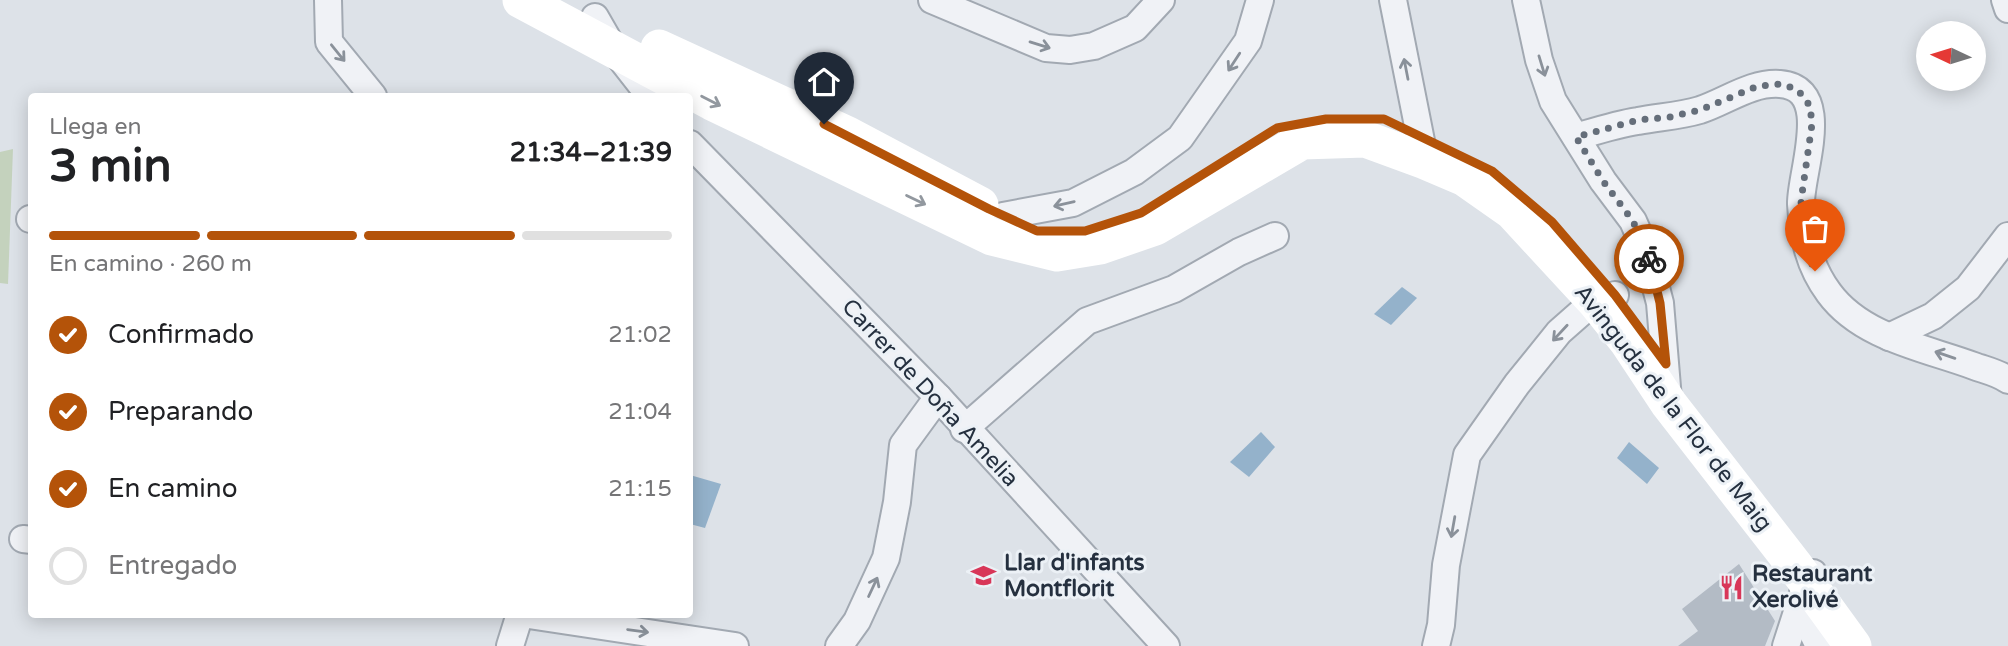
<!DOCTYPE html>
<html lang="es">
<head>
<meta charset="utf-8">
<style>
	body { margin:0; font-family:"Varela Round",sans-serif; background:#f6f6f6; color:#202124; height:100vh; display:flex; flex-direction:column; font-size:26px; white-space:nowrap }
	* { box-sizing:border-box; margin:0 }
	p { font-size:23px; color:#757577 }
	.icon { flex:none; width:38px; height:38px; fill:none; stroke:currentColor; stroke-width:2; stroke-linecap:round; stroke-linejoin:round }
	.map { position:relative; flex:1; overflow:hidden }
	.panel { position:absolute; left:28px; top:93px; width:665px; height:525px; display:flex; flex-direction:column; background:#fff; border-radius:7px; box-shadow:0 4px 18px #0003 }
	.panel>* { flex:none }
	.needle { width:46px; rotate:274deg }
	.fabs { position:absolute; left:1916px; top:21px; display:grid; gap:14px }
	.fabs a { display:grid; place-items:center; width:70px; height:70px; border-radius:50%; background:#fff; box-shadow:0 4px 18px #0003; font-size:35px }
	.pin { position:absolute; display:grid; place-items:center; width:60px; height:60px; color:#fff; margin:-72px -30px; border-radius:50% 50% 50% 0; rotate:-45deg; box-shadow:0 0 7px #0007 }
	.pin .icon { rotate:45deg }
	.courier { position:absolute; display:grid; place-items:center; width:70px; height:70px; margin:-35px; border:5px solid #b45309; border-radius:50%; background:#fff; color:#222; box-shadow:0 2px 9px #0007 }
	.overview em { font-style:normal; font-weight:700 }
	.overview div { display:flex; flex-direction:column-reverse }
	.overview { display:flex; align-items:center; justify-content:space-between; height:119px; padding:0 21px }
	h1 { font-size:46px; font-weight:700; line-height:52px }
	.bar { display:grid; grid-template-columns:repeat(4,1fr); gap:10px 7px; align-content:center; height:84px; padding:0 21px }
	.bar i { height:9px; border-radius:5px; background:#e0e0e0 }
	.bar .active { background:#b45309 }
	.bar p { grid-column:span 4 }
	ol { padding:0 21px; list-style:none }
	li { display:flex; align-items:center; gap:21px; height:77px }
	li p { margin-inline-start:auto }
	li .icon { padding:7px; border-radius:50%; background:#b45309; color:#fff; stroke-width:4 }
	li:last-child { color:#757577 }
	li i { width:38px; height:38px; border:4px solid #e0e0e0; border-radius:50% }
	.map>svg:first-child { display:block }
</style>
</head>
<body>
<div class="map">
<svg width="2008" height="646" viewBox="0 0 2008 646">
	<rect width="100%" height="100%" fill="#dde2e8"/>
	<polygon fill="#c4d2bd" points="13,149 8,284 0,283 0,152"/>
	<g fill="#94b2cb">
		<polygon points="1402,287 1417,298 1391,325 1374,314"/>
		<polygon points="1261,432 1275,447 1249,477 1230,462"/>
		<polygon points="1629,442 1659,468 1647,484 1617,458"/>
		<polygon points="690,475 721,484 705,528 690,524"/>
	</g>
	<polygon fill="#b3bbc5" points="1739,564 1775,621 1765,646 1678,646 1698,631 1682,609"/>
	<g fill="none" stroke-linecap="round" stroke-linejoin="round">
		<defs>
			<g id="street">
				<polyline points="328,0 329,42 373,96"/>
				<polyline points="932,0 1046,48 1070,50 1094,46 1135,28 1161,0"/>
				<polyline points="1393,0 1425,161"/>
				<polyline points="1526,0 1539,60 1553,101 1603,181 1633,221 1647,253 1660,303 1668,399"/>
				<polyline points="2005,0 2008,9"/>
				<polyline points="595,17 614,50 650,96"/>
				<path d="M 1576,137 C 1596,131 1617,124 1638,121 C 1659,117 1680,116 1700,110 C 1727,101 1751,82 1780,84 C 1835,88 1800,173 1801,204 C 1803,238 1809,266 1829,293 C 1862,338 1926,348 1974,366 C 1985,370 1999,373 2008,380"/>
				<polyline points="690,144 938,397 1166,646"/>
				<polyline points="1003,216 1073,203 1134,172 1180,138 1248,41 1260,0"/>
				<polyline points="30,219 32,219"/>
				<polyline points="1889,337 1933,316 1968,288 2008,236"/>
				<polyline points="964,429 1087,321 1174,289 1239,252 1275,236"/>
				<polyline points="23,539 32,540"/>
				<polyline points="1800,607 1819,646"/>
				<polyline points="522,614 735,646"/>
				<polyline points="510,646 520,614"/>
				<polyline points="839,646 857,621 886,558 897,502 903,445 938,397"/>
				<polyline points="1436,646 1441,625 1446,565 1467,455 1517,384 1559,332 1584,310 1615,295"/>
				<polyline points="1786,646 1806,584 1813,573"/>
			</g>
		</defs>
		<use href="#street" stroke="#a2a9b2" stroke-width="30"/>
		<use href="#street" stroke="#f0f2f6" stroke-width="26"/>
		<g stroke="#fff" stroke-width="37">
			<polyline points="521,0 712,102 992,237 1057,253 1100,246 1155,227 1302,141 1365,139 1425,161 1465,178 1512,211 1596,302 1628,342 1669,404 1795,566 1853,646"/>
			<polyline points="659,48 848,135 980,205"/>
		</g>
	</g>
	<defs><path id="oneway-shaft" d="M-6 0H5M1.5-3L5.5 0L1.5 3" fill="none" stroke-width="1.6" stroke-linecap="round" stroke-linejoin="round" transform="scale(1.75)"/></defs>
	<g stroke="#8a919a">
		<use href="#oneway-shaft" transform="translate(1040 45) rotate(17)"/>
		<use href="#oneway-shaft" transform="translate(338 53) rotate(51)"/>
		<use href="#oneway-shaft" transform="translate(1234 62) rotate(123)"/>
		<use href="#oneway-shaft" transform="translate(1542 66) rotate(73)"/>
		<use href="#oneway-shaft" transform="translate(1406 69) rotate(-101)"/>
		<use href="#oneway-shaft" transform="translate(1064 204) rotate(167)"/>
		<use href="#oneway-shaft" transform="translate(1560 333) rotate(133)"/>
		<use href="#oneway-shaft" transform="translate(1945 355) rotate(-161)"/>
		<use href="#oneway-shaft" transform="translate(1453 527) rotate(100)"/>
		<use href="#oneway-shaft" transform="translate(873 587) rotate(-65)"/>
		<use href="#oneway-shaft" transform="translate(638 631) rotate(8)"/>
	</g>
	<g stroke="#92989f">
		<use href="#oneway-shaft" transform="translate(711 101) rotate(27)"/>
		<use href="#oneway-shaft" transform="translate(916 200) rotate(26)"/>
	</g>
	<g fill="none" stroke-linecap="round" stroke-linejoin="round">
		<polyline stroke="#656e7a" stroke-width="7" stroke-dasharray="0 12.6" points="1649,259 1633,221 1603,181 1576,137 1638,120 1670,117 1700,110 1758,86 1782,84 1798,90 1810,106 1812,124 1801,201 1805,247 1815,271"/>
		<polyline stroke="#b45309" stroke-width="9" points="824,124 989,209 1037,231 1085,231 1141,213 1277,128 1326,119 1384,119 1492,171 1552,222 1615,295 1666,364 1660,303 1649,259"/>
	</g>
	<defs>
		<symbol id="school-bare" viewBox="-9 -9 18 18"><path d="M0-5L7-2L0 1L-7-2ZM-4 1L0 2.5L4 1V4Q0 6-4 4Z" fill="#d83658" stroke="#ecf1f6" stroke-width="2.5" paint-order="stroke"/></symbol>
		<symbol id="restaurant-bare" viewBox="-9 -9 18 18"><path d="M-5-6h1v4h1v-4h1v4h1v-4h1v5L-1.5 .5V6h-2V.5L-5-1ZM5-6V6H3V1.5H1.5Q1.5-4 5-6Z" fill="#d83658" stroke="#ecf1f6" stroke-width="2.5" paint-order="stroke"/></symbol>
	</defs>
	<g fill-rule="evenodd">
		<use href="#school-bare" x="966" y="558" width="35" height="35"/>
		<use href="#restaurant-bare" x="1714" y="570" width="35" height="35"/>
	</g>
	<g text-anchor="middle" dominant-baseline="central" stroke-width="6" stroke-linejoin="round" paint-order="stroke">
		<g font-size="23" fill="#25303f" stroke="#ecf1f6">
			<text transform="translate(930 393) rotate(47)">Carrer de Doña Amelia</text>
			<text transform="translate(1673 408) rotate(52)">Avinguda de la Flor de Maig</text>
		</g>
		<g font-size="23" font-weight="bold" fill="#25303f" stroke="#ecf1f6" text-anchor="start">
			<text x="1004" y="563">Llar d'infants<tspan x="1004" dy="26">Montflorit</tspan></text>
			<text x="1752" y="574">Restaurant<tspan x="1752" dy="26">Xerolivé</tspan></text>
		</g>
	</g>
</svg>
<div class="fabs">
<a><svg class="needle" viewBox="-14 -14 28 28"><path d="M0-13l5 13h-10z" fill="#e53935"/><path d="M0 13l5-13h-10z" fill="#757577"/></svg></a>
</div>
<div class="pin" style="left:1815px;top:271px;background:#ea580c"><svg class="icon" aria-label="bag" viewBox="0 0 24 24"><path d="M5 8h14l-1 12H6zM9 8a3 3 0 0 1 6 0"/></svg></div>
<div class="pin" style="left:824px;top:124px;background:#1f2937"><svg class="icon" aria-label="home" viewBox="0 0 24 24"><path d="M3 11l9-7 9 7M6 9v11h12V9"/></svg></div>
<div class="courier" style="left:1649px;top:259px"><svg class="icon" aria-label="bike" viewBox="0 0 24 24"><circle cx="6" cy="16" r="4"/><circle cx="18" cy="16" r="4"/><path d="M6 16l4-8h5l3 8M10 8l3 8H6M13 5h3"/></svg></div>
<section class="panel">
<div class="overview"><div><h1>3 min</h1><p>Llega en</p></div><em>21:34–21:39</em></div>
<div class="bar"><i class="active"></i><i class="active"></i><i class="active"></i><i></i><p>En camino · 260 m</p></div>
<ol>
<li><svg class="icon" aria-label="check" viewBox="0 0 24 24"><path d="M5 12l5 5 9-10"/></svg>Confirmado<p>21:02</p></li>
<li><svg class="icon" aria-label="check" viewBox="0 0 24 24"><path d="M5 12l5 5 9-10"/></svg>Preparando<p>21:04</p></li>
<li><svg class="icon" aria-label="check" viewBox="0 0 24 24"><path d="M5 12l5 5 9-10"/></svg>En camino<p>21:15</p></li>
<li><i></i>Entregado</li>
</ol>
</section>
</div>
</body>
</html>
